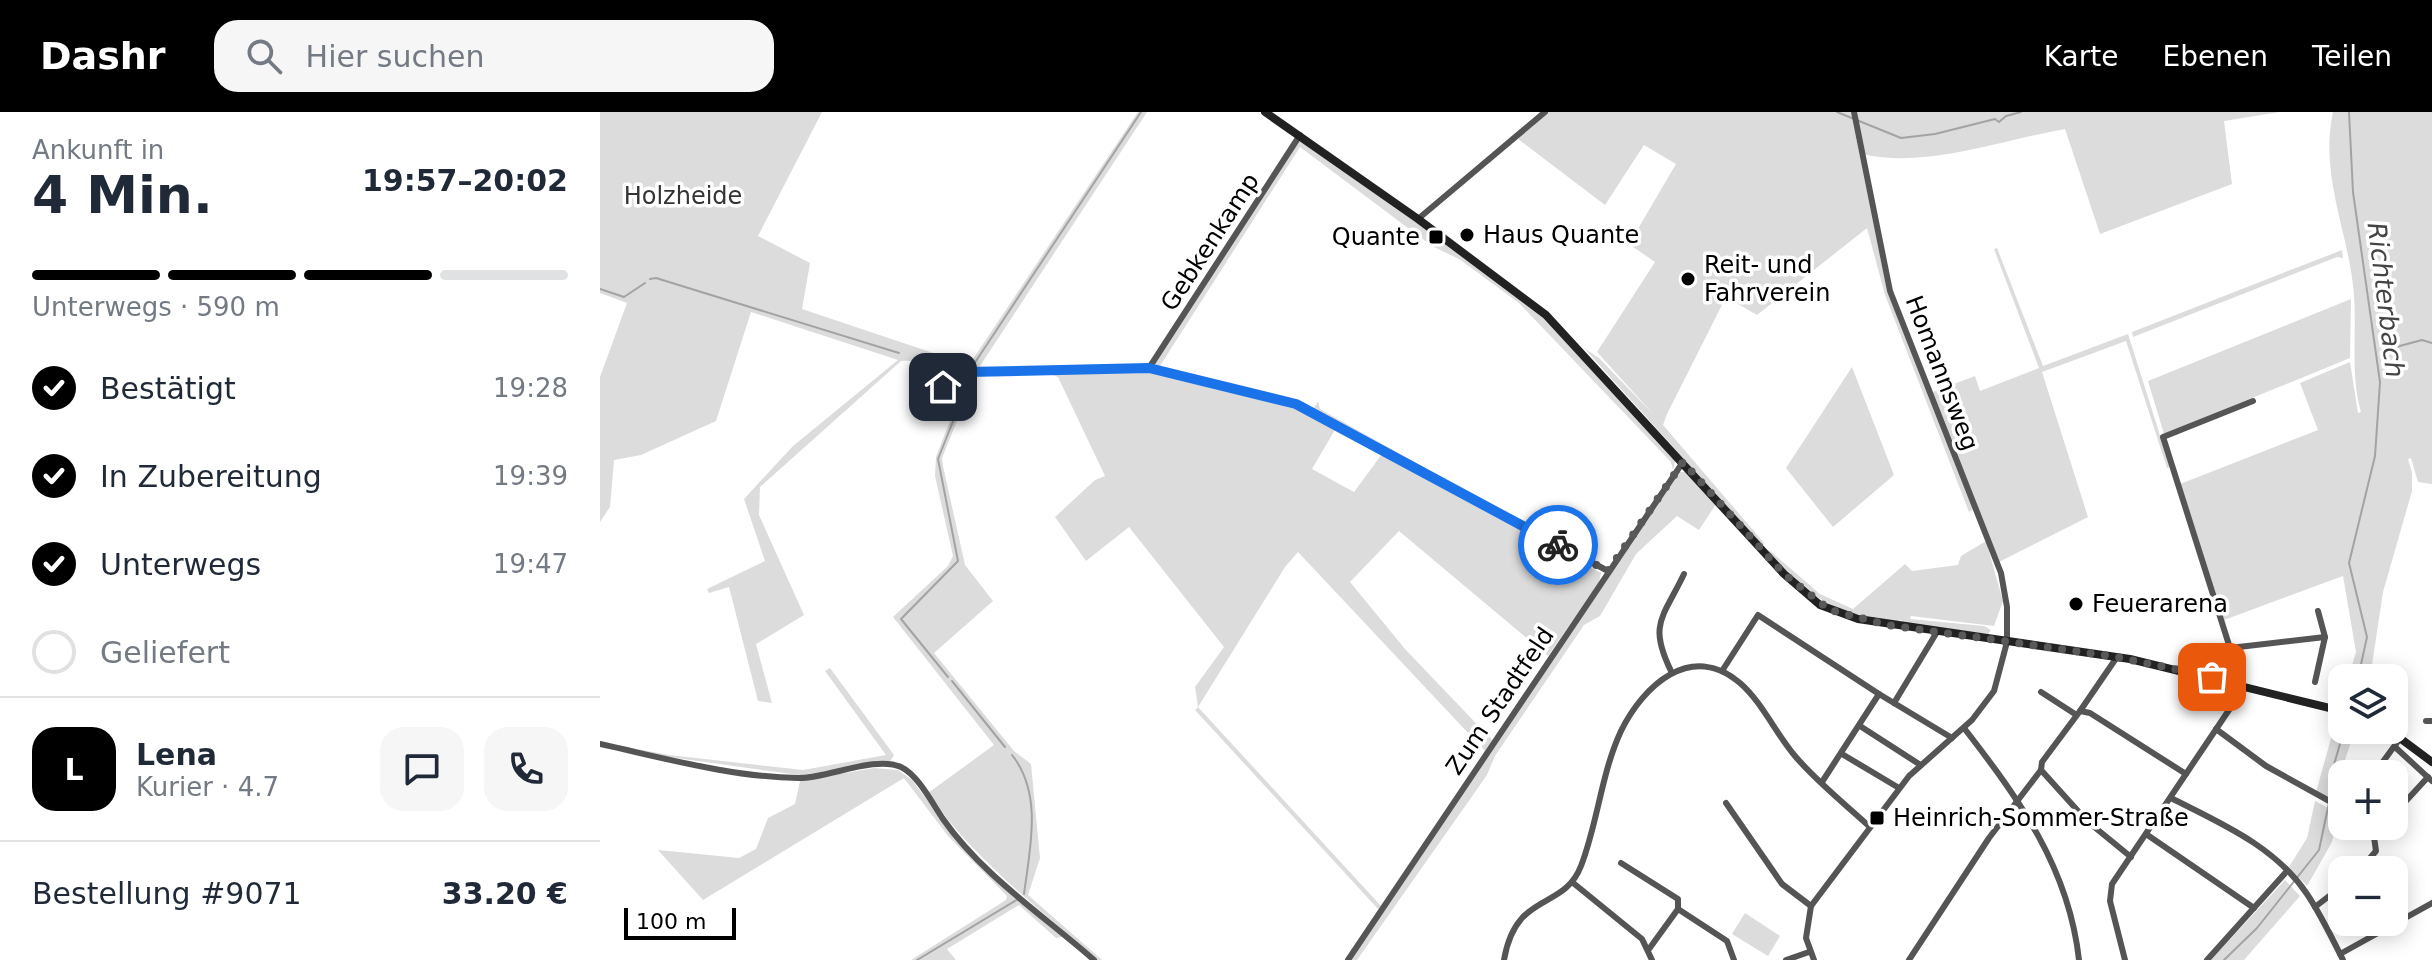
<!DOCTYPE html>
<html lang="de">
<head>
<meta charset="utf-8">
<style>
	body { margin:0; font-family:"DejaVu Sans",sans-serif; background:#f6f6f7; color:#1f2937; height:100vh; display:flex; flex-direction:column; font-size:30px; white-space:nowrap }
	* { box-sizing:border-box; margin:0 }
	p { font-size:26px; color:#747a83 }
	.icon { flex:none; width:44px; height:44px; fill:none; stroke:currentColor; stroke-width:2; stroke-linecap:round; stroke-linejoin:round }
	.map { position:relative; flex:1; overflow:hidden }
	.drawer { display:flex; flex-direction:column; background:#fff; width:600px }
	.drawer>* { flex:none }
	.buttons { position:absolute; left:1728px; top:552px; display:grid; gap:16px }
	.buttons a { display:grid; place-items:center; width:80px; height:80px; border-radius:16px; background:#fff; box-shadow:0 4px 20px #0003; font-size:40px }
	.scale { position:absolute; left:24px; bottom:20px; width:112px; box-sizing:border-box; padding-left:8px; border:4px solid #000; border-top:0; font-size:22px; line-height:28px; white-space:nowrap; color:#000; -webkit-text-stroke:6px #fff; paint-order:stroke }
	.pin { position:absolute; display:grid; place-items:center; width:68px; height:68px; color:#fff; margin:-34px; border-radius:16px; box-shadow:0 4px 12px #0006 }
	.courier { position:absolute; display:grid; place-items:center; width:80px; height:80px; margin:-40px; border:6px solid #1a73e8; border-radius:50%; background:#fff; color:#222; box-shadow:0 2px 10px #0007 }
	.summary em { font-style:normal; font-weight:700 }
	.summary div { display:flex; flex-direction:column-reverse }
	.summary { display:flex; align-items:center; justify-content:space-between; height:136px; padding:0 32px }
	h1 { font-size:52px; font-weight:700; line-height:60px }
	.bar { display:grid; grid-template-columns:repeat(4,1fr); gap:12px 8px; align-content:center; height:96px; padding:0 32px }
	.bar i { height:10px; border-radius:6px; background:#e0e1e3 }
	.bar .active { background:#000 }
	.bar p { grid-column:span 4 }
	.line { display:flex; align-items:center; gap:20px; padding:0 32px; border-top:2px solid #e0e1e3 }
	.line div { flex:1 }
	.round { display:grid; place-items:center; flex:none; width:84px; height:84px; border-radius:24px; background:#f6f6f7 }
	ol { padding:0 32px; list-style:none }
	li { display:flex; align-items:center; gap:24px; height:88px }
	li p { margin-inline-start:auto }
	li .icon { padding:8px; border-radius:50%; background:#000; color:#fff; stroke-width:4 }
	li:last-child { color:#747a83 }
	li i { width:44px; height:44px; border:4px solid #e0e1e3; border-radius:50% }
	header { display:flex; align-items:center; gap:48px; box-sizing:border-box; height:112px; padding:0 40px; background:#000; color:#fff }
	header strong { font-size:38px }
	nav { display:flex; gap:44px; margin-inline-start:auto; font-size:28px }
	.search { width:560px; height:72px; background:#f6f6f7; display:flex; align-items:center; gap:20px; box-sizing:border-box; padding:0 28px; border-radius:24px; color:#747a83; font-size:30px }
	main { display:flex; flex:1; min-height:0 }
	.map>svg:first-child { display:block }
</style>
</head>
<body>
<header>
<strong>Dashr</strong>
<div class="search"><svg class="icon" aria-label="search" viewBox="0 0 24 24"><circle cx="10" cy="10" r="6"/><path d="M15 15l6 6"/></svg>Hier suchen</div>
<nav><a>Karte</a><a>Ebenen</a><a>Teilen</a></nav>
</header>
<main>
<section class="drawer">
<div class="summary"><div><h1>4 Min.</h1><p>Ankunft in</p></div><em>19:57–20:02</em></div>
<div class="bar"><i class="active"></i><i class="active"></i><i class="active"></i><i></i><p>Unterwegs · 590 m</p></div>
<ol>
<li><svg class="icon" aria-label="check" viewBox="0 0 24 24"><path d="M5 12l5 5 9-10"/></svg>Bestätigt<p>19:28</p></li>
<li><svg class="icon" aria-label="check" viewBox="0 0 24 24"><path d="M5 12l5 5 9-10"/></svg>In Zubereitung<p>19:39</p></li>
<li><svg class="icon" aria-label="check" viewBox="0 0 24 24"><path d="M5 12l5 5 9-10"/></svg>Unterwegs<p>19:47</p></li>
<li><i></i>Geliefert</li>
</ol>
<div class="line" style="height:144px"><b class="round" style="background:#000;color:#fff">L</b><div><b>Lena</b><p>Kurier · 4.7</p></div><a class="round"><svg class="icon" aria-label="chat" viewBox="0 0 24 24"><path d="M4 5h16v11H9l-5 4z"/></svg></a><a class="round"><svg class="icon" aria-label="phone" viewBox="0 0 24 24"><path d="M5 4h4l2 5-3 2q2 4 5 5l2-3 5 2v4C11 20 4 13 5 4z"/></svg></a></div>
<div class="line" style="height:104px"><div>Bestellung #9071</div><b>33.20 €</b></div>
</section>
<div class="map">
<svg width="1832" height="848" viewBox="0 0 1832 848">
	<rect width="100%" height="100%" fill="#fff"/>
	<g fill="#dcdcdc">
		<path d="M 0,0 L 222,0 L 158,124 L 210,151 L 202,197 L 369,253 L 538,0 L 547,0 L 378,257 C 351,261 329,247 301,249 L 160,375 L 159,403 L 204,503 L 156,532 L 172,591 L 158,589 L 129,475 L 109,481 L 107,477 L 165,449 L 144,387 L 193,334 L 298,248 L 151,200 L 116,309 L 41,343 L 14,348 L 10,395 L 0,410 L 0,265 L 27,191 L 0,181 Z"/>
		<polygon points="947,0 1251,0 1287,179 1374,397 1369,400 1285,183 1267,116 1157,203 1126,185 1067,302 1063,313 1165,432 1159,430 984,236 999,246 1055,304 997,240 1055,150 1029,132 1076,52 1044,33 1005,93 918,27"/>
		<path d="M 1257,0 L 1680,0 L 1624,9 L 1632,72 L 1500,122 L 1465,17 C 1402,28 1325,57 1263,42 Z"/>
		<path d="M 1733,0 L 1832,0 L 1832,372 L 1818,370 L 1811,346 L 1808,347 L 1812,361 L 1812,379 L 1783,480 L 1770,566 L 1748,566 L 1756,540 L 1743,464 L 1624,508 L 1580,372 L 1718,318 L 1700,271 L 1750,250 L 1758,301 L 1761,300 C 1750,263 1757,222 1754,183 C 1749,120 1719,64 1733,0 Z"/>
		<polygon points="703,29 923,187 944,206 1075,349 1073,358 1071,350 919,191 859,147 832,134 700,35 558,257 555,252 698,30"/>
		<polygon points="1397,136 1443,254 1528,222 1570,355 1567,356 1526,229 1442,260 1488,405 1399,450 1333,280 1375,264 1380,279 1439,256 1394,137"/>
		<polygon points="1742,138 1743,146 1737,145 1533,225 1532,220"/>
		<polygon points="1751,187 1750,246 1564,322 1548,269"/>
		<polygon points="1252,255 1294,363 1233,415 1186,356"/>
		<polygon points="550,260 696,294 736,316 712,357 754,380 782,342 1001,461 999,470 948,544 799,419 750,470 805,537 892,628 885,639 698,440 685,455 598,595 781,794 778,797 595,598 598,595 595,575 624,535 529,415 486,449 455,405 495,368 505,364 458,265 450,262"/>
		<path d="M 368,262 L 376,262 L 342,346 L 343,354 L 365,453 L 393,489 L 334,541 L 414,639 L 431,652 L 440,746 L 428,783 L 502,848 L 497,848 C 437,794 374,748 328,681 L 394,633 L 293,505 L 348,454 L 353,444 L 335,364 L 336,345 Z"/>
		<polygon points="718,289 720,297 930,415 713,298"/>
		<polygon points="1079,360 1085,360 1116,392 1099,418 1077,404 1036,442 1000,504 984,513 895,644 887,663 757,848 751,848"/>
		<path d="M 1386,429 L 1403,489 L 1394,514 L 1311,504 L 1310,507 L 1384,514 L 1391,518 L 1388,522 L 1304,512 L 1301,508 C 1264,518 1183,474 1168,437 L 1220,482 L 1253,497 L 1305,452 L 1312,459 L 1358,453 L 1361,444 Z"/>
		<polygon points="230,556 294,643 289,651 199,663 69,645 0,630 69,643 203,658 286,643 225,559"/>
		<polygon points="1737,605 1742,607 1742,618 1755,618 1740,663 1739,693 1716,680"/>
		<polygon points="274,656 298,658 312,668 351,720 392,764 491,848 462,825 456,826 419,793 347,837 356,848 311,848 406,788 407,784 348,724 304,666 103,788 58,738 139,746 156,737 168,706 195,692 200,669"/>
		<polygon points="1715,689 1738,701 1732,730 1707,774 1689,755 1707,726"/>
		<polygon points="1685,768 1700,784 1644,848 1611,848"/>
		<polygon points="1145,801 1180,824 1168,844 1132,822"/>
	</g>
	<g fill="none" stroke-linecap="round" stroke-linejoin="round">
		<g stroke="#a3a3a3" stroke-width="2">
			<polyline points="1237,0 1301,26 1335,22 1395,7 1399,10 1406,4 1421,0"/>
			<polyline points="1749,0 1753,80 1780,270 1775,344 1749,451 1767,525 1758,566"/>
			<polyline points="50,167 56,166 299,241"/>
			<polyline points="0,177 24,185 45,171"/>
			<polyline points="1796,235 1822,228 1832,231"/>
			<polyline points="374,252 541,0"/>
			<polyline points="348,565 301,507 358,449 338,347 371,264"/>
			<polyline points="352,569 405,635"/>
			<path d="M 412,643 C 443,682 430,736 424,782"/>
			<polyline points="1730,685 1729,670 1744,618"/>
			<polyline points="317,848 418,787"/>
			<polyline points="1624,848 1657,816 1719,738 1729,691"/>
		</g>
		<g stroke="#555" stroke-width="6">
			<polyline points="700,23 549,256 696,292 1008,459"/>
			<polyline points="818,107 945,0"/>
			<polyline points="331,287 355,263 367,260 549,256"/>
			<polyline points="1718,499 1725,525"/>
			<polyline points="1630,536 1725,525 1715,570"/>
			<path d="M 1071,559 C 1048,512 1063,506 1084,462"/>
			<polyline points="1122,559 1158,503 1279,582 1222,670"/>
			<polyline points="1441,580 1475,602"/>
			<polyline points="1279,582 1352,626"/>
			<polyline points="1294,591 1337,520"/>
			<polyline points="1480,599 1490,601 1586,662"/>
			<polyline points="1826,609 1832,609"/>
			<polyline points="1260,614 1319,652"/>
			<path d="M 1364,616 C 1419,687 1469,756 1479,848"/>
			<polyline points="1616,617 1666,654 1742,696"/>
			<path d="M 0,632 C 64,646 132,665 198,666 C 226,667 275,643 301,655 C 318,663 332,691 343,707 C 382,763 443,803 494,848"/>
			<polyline points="1795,635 1832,669"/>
			<polyline points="1242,642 1299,676"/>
			<polyline points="1441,658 1487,709 1531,745"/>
			<polyline points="1774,662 1801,625"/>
			<path d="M 1571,686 C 1620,711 1675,734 1707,782 C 1721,803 1732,826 1743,848"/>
			<polyline points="1126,691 1182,772 1211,794"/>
			<polyline points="1794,702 1828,665"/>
			<polyline points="1546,722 1654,796"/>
			<polyline points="1021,751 1078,787 1078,797 1049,837"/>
			<polyline points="1760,758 1776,739 1774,725 1783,714"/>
			<polyline points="972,770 1042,827 1052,848"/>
			<polyline points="1715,795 1742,774"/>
			<polyline points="1078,797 1127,829 1134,848"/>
			<polyline points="1740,842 1832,791"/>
			<polyline points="748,848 1083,350"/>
			<path d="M 904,848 C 916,778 963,800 981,754 C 998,710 1001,662 1021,619 C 1043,574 1091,529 1140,571 C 1162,590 1176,622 1195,644 C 1217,670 1245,692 1270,715"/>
			<polyline points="1186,848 1209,840"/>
			<polyline points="1214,848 1206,826 1211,794 1309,664 1372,608 1394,579 1407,530 1407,495 1401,461 1290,179 1254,0"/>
			<polyline points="1309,848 1389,726 1441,658 1442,650 1480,599 1517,545"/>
			<polyline points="1525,848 1510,789 1512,772 1633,592 1638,572 1630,536 1563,325 1653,289"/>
			<polyline points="1607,848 1687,759"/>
		</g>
		<g stroke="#222" stroke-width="8">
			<polyline points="665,0 818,107 946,203 1184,462 1220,493 1258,507 1530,547 1742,599"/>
			<polyline points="1789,618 1832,650"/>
		</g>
	</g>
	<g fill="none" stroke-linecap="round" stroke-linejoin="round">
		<polyline stroke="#595959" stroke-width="8" stroke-dasharray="0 14.4" points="958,433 1008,459 1083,350 1184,462 1230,498 1288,513 1517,545 1612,565"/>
		<polyline stroke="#1a73e8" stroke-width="10" points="343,275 355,263 367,260 549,256 696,292 958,433"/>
	</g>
	<g fill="#000" stroke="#fff" stroke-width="3">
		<circle cx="867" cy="123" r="8"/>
		<rect x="828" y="117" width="16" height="16" rx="4"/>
		<circle cx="1088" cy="167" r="8"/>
		<circle cx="1476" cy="492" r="8"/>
		<rect x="1269" y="698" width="16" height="16" rx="4"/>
	</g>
	<g text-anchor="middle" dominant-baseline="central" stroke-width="7" stroke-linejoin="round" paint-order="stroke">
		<g font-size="24" fill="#333" stroke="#fff">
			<text x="83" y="84">Holzheide</text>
		</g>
		<g font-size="24" fill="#000" stroke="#fff" text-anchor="start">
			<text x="883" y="123">Haus Quante</text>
			<text x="820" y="125" text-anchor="end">Quante</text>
			<text x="1104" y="153">Reit- und<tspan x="1104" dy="28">Fahrverein</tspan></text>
			<text x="1492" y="492">Feuerarena</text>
			<text x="1293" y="706">Heinrich-Sommer-Straße</text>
		</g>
		<g font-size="24" fill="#000" stroke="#fff">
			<text transform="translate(610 130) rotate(-57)">Gebkenkamp</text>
			<text transform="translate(1342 261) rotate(69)">Homannsweg</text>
			<text transform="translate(900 589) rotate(-56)">Zum Stadtfeld</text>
		</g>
		<g font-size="26" font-style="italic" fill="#444" stroke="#fff">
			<text transform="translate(1786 188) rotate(83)">Richterbach</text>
		</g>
	</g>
</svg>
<div class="buttons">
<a><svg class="icon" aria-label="layers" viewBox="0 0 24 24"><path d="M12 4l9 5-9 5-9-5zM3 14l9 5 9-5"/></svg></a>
<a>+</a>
<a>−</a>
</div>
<div class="scale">100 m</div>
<div class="pin" style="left:1612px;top:565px;background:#ea580c"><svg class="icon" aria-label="bag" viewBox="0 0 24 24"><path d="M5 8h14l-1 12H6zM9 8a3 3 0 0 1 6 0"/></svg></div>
<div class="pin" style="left:343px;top:275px;background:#1f2937"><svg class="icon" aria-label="home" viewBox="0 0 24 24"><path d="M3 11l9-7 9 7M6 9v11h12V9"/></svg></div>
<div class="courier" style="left:958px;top:433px"><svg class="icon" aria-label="bike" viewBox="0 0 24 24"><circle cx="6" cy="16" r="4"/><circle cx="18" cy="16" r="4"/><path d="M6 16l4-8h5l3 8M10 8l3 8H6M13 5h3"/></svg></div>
</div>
</main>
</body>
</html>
